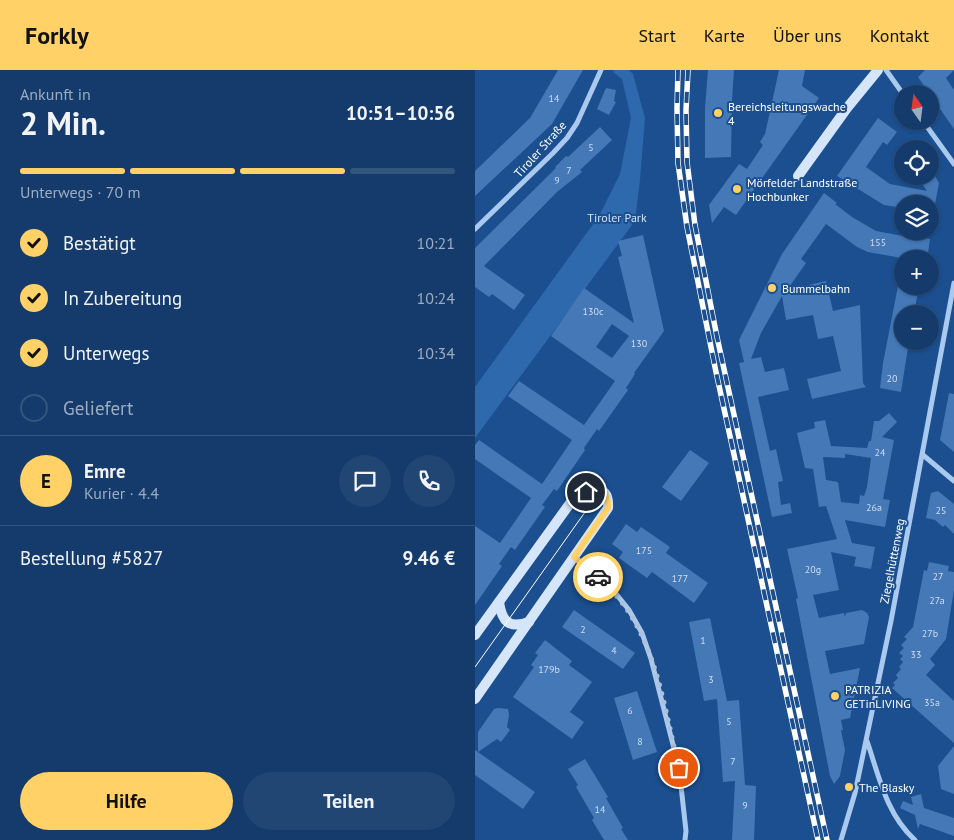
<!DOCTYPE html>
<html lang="de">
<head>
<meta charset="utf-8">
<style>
	body { margin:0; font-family:"PT Sans",sans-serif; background:#214673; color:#f1f3f6; height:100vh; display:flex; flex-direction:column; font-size:19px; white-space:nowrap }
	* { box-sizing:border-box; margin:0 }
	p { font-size:16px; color:#9dadc1 }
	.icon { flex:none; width:28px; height:28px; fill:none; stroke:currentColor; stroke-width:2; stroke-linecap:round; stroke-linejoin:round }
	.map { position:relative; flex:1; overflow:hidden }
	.details { display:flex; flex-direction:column; background:#143b6b; width:475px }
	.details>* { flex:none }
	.needle { width:32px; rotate:346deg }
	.fabs { position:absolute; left:419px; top:15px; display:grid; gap:10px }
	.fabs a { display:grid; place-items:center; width:45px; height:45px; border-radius:50%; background:#143b6b; box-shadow:0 1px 4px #0004,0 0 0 1px #33557e; font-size:25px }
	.pin { position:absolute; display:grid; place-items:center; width:42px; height:42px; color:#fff; margin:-21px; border:2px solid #fff; border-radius:50%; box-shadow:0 1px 5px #0007 }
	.courier { position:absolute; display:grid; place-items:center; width:50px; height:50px; margin:-25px; border:4px solid #ffd166; border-radius:50%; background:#fff; color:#222; box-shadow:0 1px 6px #0007 }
	.headline em { font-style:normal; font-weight:700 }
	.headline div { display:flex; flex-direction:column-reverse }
	.headline { display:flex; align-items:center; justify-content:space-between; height:85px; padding:0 20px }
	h1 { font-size:32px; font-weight:700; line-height:38px }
	.bar { display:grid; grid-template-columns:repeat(4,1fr); gap:8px 5px; align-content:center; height:60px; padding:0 20px }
	.bar i { height:6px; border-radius:4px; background:#33557e }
	.bar .on { background:#ffd166 }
	.bar p { grid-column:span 4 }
	.line { display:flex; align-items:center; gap:12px; padding:0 20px; border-top:1px solid #33557e }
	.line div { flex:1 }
	.round { display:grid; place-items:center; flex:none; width:52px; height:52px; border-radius:26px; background:#214673 }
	ol { padding:0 20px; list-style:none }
	li { display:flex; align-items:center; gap:15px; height:55px }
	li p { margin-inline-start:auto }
	li .icon { padding:5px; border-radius:50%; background:#ffd166; color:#111; stroke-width:4 }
	li:last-child { color:#9dadc1 }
	li i { width:28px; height:28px; border:2px solid #33557e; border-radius:50% }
	.primary-button { display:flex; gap:10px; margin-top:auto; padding:10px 20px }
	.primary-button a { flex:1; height:58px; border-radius:30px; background:#ffd166; color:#111; font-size:20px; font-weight:700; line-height:58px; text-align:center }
	.primary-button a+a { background:#214673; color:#f1f3f6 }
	header { display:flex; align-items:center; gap:30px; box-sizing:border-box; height:70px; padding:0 25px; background:#ffd166; color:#111 }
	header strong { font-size:24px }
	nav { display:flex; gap:28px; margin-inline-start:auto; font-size:18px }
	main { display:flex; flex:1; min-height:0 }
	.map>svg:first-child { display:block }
</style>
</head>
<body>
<header>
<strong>Forkly</strong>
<nav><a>Start</a><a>Karte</a><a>Über uns</a><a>Kontakt</a></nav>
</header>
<main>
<section class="details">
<div class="headline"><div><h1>2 Min.</h1><p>Ankunft in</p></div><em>10:51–10:56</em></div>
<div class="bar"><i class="on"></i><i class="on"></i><i class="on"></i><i></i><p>Unterwegs · 70 m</p></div>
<ol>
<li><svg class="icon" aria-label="check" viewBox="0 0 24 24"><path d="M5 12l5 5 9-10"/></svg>Bestätigt<p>10:21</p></li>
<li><svg class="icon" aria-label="check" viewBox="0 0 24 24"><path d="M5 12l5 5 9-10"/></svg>In Zubereitung<p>10:24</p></li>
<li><svg class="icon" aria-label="check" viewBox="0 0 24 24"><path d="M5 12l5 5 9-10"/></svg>Unterwegs<p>10:34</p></li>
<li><i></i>Geliefert</li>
</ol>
<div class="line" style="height:90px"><b class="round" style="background:#ffd166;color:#111">E</b><div><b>Emre</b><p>Kurier · 4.4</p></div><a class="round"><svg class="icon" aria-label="chat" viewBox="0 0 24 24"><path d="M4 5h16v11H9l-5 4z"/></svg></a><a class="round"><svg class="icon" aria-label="phone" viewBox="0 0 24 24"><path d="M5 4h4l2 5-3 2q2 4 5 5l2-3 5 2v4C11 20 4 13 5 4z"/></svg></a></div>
<div class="line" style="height:65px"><div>Bestellung #5827</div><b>9.46 €</b></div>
<div class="primary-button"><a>Hilfe</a><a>Teilen</a></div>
</section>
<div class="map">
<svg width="479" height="770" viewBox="0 0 479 770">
	<rect width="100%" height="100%" fill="#1b4f8f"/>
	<polygon fill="#2e69ad" points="139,0 154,0 158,4 170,48 165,110 160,151 0,368 0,317 124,146 145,104 156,48 147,9 138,2"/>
	<g fill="#4478b7" fill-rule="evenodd">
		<polygon points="83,0 108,0 77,54 0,126 0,101 55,48"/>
		<polygon points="233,0 259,0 257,30 256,87 230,88 230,38"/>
		<polygon points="304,0 330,0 327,16 344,28 261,145 249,137 237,153 234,135 264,94 272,99 288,75 285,72 290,64"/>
		<polygon points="450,0 479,0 471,8 479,20 479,59 443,7"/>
		<polygon points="131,18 141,20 139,31 141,32 134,45 122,39"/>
		<polygon points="403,48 422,62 412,75 408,72 391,97 415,114 452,121 442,106 460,106 464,113 460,134 428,134 428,138 409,135 362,106"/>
		<polygon points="125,57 137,70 105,100 107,102 82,122 9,196 50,225 39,240 17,224 14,227 0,217 0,178 81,98 80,97 91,86 93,87"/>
		<polygon points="349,123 362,133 360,134 377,147 401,161 439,168 440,166 455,169 453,183 451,183 450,189 432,189 393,182 382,177 351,154 326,189 331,193 312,220 351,211 358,241 385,235 388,313 391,317 337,329 332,309 366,301 358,266 343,269 338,245 311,250 307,226 286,263 276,289 286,287 290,302 309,298 314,320 283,327 295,381 301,379 308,411 303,412 306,435 315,433 317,443 297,447 264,293 269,292 264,270 307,184"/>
		<path d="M 168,165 L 189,261 L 159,303 L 160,304 L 151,318 L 153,320 L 124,361 L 122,359 L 109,378 L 110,380 L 82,421 L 79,419 L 67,435 L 70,437 L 40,480 L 36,477 L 24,494 L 27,496 L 0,535 L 0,456 L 25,473 L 56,428 L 0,389 L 0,375 L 4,370 L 67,414 L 97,370 L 33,326 L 44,311 L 109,355 L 140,311 L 76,266 L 109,218 L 159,253 L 143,187 L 147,186 L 143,171 ZM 137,254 L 154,266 L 137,288 L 121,277 Z"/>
		<polygon points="423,216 444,216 439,244 428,244 428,271 434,271 426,322 405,318 408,293"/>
		<polygon points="474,323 479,324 479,382 465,370"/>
		<path d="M 414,343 L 422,352 L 407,367 L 419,370 L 408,429 L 415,430 L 410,457 L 370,450 L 377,473 L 400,477 L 396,499 L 379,496 L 381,487 L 356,482 L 364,520 L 338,525 L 344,548 L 369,543 L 370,547 L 371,543 L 387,540 L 392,543 L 394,547 L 389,574 L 350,581 L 355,604 L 385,598 L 375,648 L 366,650 L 368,660 L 366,660 L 370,680 L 365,706 L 359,714 L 355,706 L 321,529 L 323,528 L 312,479 L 362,469 L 351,436 L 344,437 L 338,399 L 330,398 L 322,363 L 340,358 L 339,352 L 350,350 L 356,376 L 392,378 L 394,371 L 396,371 L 399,351 L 404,351 ZM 370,384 L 396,388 L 392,417 L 389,426 L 385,425 L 384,434 L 366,432 L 363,412 L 351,410 L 348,387 L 370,388 Z"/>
		<polygon points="215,380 234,393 206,431 187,417"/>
		<polygon points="463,421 479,434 479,464 470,455 468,457 460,450 451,448 456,423"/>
		<polygon points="151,454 162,462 166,457 195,477 191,483 233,513 219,533 177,502 172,508 144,488 148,482 137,474"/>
		<polygon points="454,492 474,496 473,501 479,502 479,520 471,569 455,589 460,595 451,605 479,631 479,673 417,618 420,615 418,613 423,608 421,605 426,599 424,597 428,592 425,589 428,586 424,583 429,578 426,575 432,569 429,567 438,557 449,500 452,501"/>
		<polygon points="99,540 160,583 148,599 87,557"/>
		<polygon points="235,548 252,631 264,630 270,715 281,716 279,770 257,770 260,711 248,712 242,629 229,631 214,552"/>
		<polygon points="70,570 97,591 94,595 117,612 95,642 109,652 97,669 38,627 59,597 56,595 63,585 60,583"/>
		<polygon points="162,621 182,682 158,690 139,628"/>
		<polygon points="23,638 33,639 34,645 32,657 35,660 26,672 22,669 3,682 3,662 19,639"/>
		<polygon points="479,676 479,724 466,719 463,696"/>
		<polygon points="0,680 60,722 48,739 0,705"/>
		<polygon points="110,689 133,727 131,728 148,758 146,759 153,770 129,770 117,750 119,748 101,717 103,715 93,699"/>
		<polygon points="446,724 449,738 479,748 479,766 445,754 443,759 440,745 425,738 428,731 438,735 436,727"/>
	</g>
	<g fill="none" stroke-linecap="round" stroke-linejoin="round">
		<g stroke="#a9c9ee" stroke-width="5">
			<polyline points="411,0 428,24"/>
			<polyline points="448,51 479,94"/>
			<polyline points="0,159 78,83 92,68 102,53 126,0"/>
			<polyline points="448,385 479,411"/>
			<polyline points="99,487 138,520 154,540 167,563 176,589 204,698 211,761 210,770"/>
			<path d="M 392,671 C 404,706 411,744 440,770"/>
			<polyline points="366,770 380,723 416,551 479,213"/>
		</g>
		<g stroke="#d6e6fa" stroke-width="10">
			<polyline points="323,106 372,38 403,0"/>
			<path d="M 24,532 C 27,552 34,559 54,552"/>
			<path d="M 0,565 L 96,432 C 109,423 135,408 133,438 L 0,629"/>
		</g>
		<polyline stroke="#fff" stroke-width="1" points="0,597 125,421"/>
		<defs>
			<g id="rail">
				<polyline points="203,0 202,38 203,93 212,157 241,302 343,770"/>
				<polyline points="213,0 211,40 212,92 220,155 242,267 352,770"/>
			</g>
		</defs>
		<use href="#rail" stroke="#fff" stroke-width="5.5"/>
		<use href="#rail" stroke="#1b4f8f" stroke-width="4" stroke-dasharray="11" stroke-linecap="butt"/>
	</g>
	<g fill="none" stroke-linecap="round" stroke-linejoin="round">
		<path stroke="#afc1d8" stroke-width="5" stroke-dasharray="0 9" d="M 123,507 C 180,556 187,629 204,698"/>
		<path stroke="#ffd166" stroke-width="6" d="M 111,422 C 126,419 134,421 133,438 L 99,487 L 123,507"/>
	</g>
	<g fill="#ffd166" stroke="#1b4f8f" stroke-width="2">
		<circle cx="243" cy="43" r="5"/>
		<circle cx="262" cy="119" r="5"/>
		<circle cx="297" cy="218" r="5"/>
		<circle cx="360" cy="626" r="5"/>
		<circle cx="374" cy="717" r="5"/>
	</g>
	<g text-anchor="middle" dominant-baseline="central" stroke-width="4" stroke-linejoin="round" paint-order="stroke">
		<g font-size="10" fill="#d0dded">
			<text x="79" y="28">14</text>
			<text x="116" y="77">5</text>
			<text x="94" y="100">7</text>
			<text x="82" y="110">9</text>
			<text x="403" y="172">155</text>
			<text x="118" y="241">130c</text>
			<text x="164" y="273">130</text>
			<text x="417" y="308">20</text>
			<text x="405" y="382">24</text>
			<text x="399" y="437">26a</text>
			<text x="466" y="440">25</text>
			<text x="169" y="480">175</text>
			<text x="338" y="499">20g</text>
			<text x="463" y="506">27</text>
			<text x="205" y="508">177</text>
			<text x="462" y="530">27a</text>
			<text x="108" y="559">2</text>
			<text x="455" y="563">27b</text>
			<text x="228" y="570">1</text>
			<text x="139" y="580">4</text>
			<text x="441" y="584">33</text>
			<text x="74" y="599">179b</text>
			<text x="236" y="609">3</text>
			<text x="457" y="632">35a</text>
			<text x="155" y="640">6</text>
			<text x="254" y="651">5</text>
			<text x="165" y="671">8</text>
			<text x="258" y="691">7</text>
			<text x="270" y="735">9</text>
			<text x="125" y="739">14</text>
		</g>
		<g font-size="12" fill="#fff" stroke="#1b4f8f" text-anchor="start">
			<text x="253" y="36">Bereichsleitungswache<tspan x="253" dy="14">4</tspan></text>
			<text x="272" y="112">Mörfelder Landstraße<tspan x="272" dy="14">Hochbunker</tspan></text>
			<text x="307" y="218">Bummelbahn</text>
			<text x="370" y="619">PATRIZIA<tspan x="370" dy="14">GETinLIVING</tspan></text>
			<text x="384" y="717">The Blasky</text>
		</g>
		<g font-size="12" fill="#fff" stroke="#1b4f8f">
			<text transform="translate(65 79) rotate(-48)">Tiroler Straße</text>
			<text transform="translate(417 491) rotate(-79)">Ziegelhüttenweg</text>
		</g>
		<g font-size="12" fill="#cfe3fa" stroke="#1b4f8f">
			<text x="142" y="147">Tiroler Park</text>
		</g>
	</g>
</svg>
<div class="fabs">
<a><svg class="needle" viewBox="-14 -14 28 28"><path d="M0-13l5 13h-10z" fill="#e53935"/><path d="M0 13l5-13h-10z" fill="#9dadc1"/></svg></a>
<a><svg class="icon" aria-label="locate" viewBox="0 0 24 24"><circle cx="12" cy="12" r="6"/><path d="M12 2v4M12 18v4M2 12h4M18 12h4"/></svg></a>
<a><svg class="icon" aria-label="layers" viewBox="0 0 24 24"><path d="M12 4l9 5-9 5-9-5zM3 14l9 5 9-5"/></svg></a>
<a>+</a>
<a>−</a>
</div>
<div class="pin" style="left:204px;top:698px;background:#ea580c"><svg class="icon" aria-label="bag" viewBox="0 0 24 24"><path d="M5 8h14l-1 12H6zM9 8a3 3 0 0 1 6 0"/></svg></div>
<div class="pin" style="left:111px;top:422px;background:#1f2937"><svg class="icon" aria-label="home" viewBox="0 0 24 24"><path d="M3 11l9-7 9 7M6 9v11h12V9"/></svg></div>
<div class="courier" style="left:123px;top:507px"><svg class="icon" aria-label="car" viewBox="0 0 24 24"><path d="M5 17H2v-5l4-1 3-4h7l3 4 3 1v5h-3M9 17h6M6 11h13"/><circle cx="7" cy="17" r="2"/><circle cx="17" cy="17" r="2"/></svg></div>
</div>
</main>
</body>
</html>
